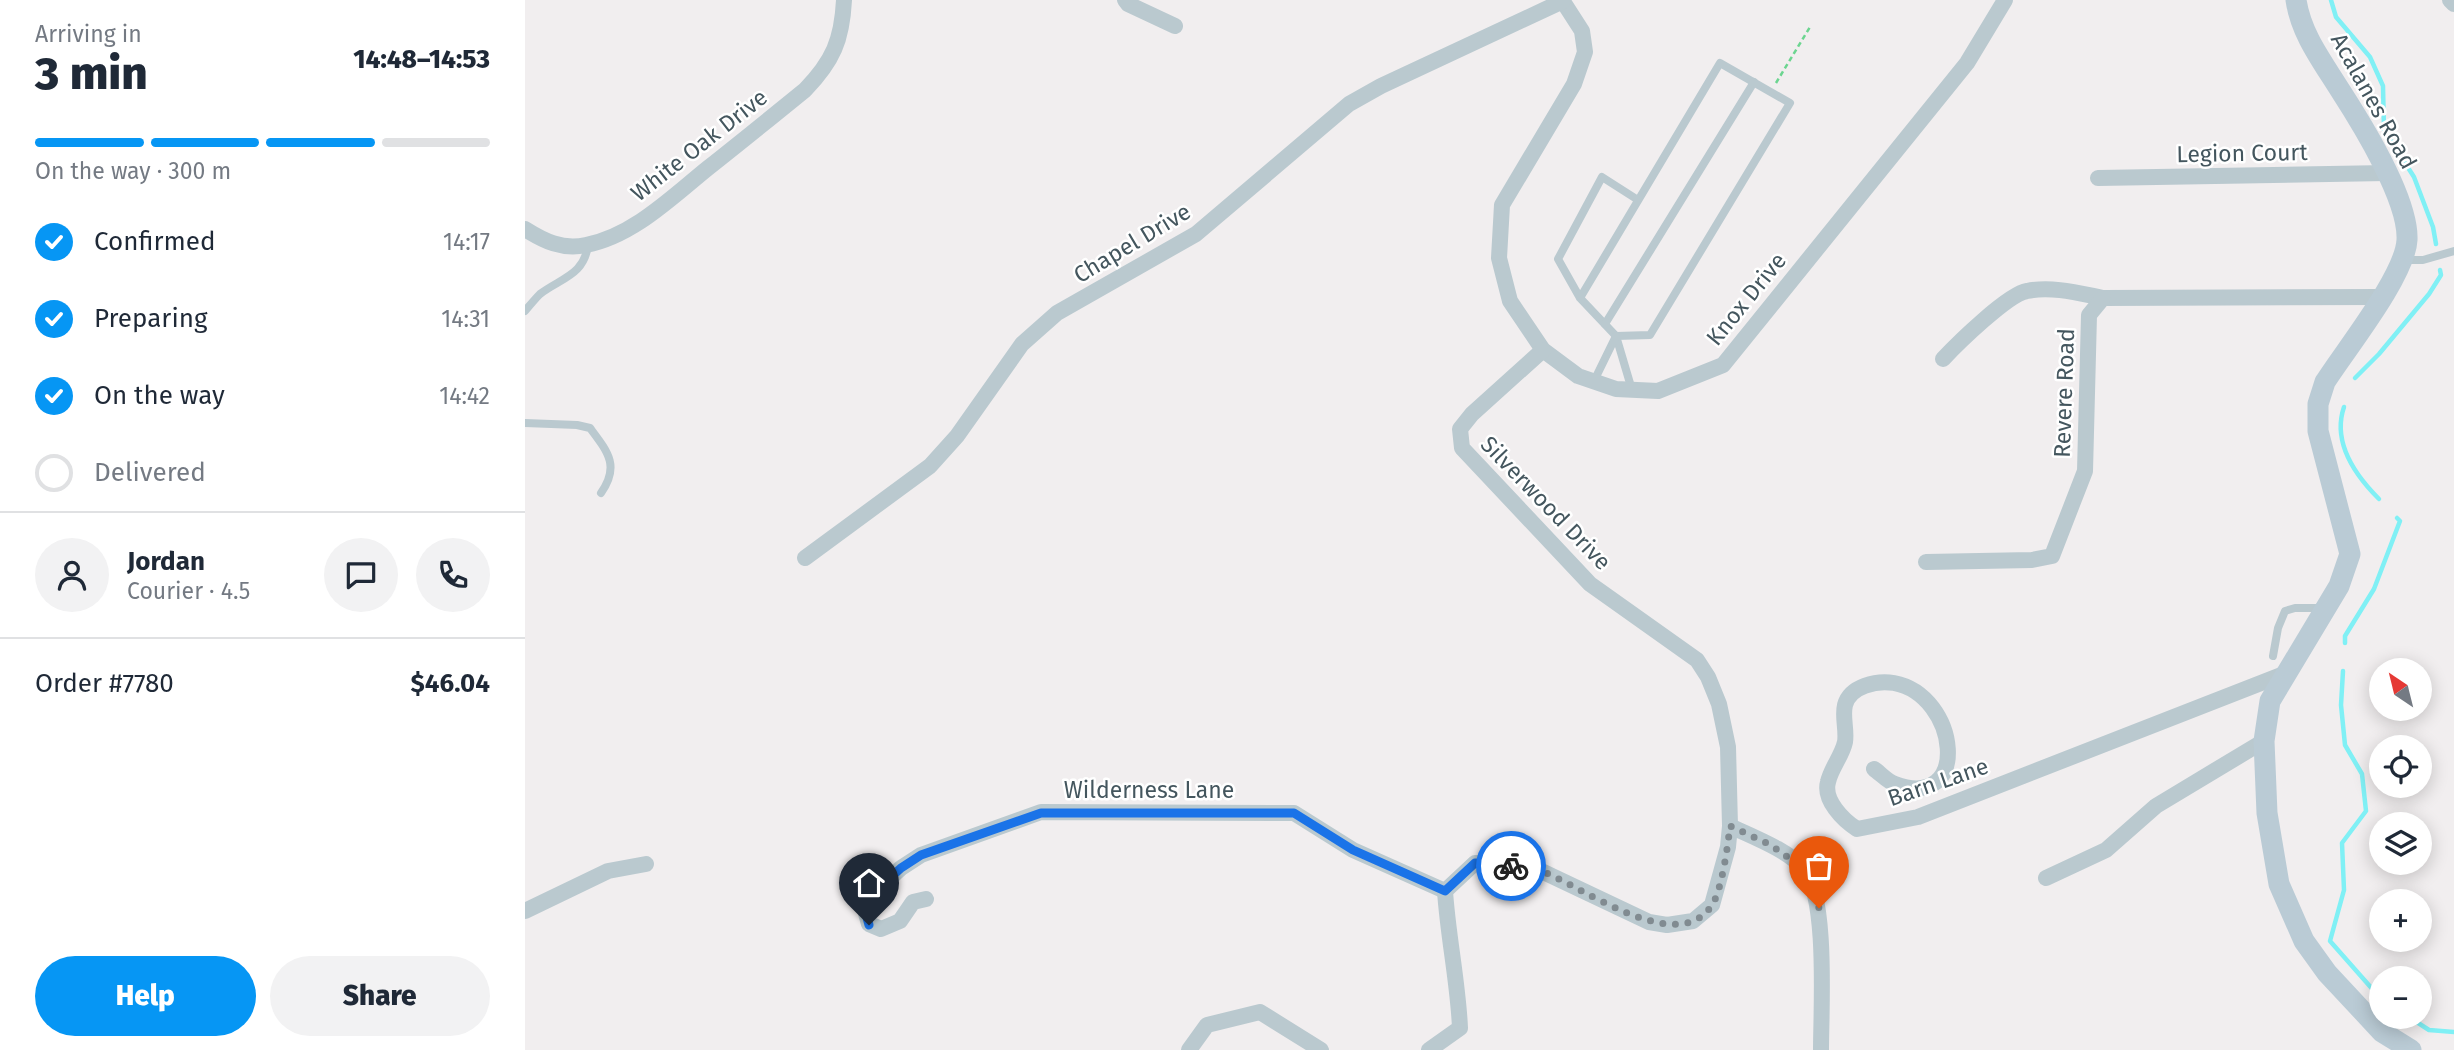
<!DOCTYPE html>
<html lang="en">
<head>
<meta charset="utf-8">
<style>
	body { margin:0; font-family:"Fira Sans",sans-serif; background:#f2f2f3; color:#1f2937; height:100vh; display:flex; flex-direction:column; font-size:26px; white-space:nowrap }
	* { box-sizing:border-box; margin:0 }
	p { font-size:23px; color:#747a83 }
	.icon { flex:none; width:38px; height:38px; fill:none; stroke:currentColor; stroke-width:2; stroke-linecap:round; stroke-linejoin:round }
	.map { position:relative; flex:1; overflow:hidden }
	.drawer { display:flex; flex-direction:column; background:#fff; width:525px }
	.drawer>* { flex:none }
	.needle { width:46px; rotate:325deg }
	.controls { position:absolute; left:1844px; top:658px; display:grid; gap:14px }
	.controls a { display:grid; place-items:center; width:63px; height:63px; border-radius:50%; background:#fff; box-shadow:0 4px 18px #0003; font-size:35px }
	.pin { position:absolute; display:grid; place-items:center; width:60px; height:60px; color:#fff; margin:-72px -30px; border-radius:50% 50% 50% 0; rotate:-45deg; box-shadow:0 0 7px #0007 }
	.pin .icon { rotate:45deg }
	.courier { position:absolute; display:grid; place-items:center; width:70px; height:70px; margin:-35px; border:5px solid #1a73e8; border-radius:50%; background:#fff; color:#222; box-shadow:0 2px 9px #0007 }
	.headline em { font-style:normal; font-weight:800 }
	.headline div { display:flex; flex-direction:column-reverse }
	.headline { display:flex; align-items:center; justify-content:space-between; height:119px; padding:0 35px }
	h1 { font-size:46px; font-weight:800; line-height:52px }
	.bar { display:grid; grid-template-columns:repeat(4,1fr); gap:10px 7px; align-content:center; height:84px; padding:0 35px }
	.bar i { height:9px; border-radius:5px; background:#e0e1e3 }
	.bar .on { background:#0696f4 }
	.bar p { grid-column:span 4 }
	.line { display:flex; align-items:center; gap:18px; padding:0 35px; border-top:2px solid #e0e1e3 }
	.line div { flex:1 }
	.round { display:grid; place-items:center; flex:none; width:74px; height:74px; border-radius:37px; background:#f2f2f3 }
	ol { padding:0 35px; list-style:none }
	li { display:flex; align-items:center; gap:21px; height:77px }
	li p { margin-inline-start:auto }
	li .icon { padding:7px; border-radius:50%; background:#0696f4; color:#fff; stroke-width:4 }
	li:last-child { color:#747a83 }
	li i { width:38px; height:38px; border:4px solid #e0e1e3; border-radius:50% }
	.primary-button { display:flex; gap:14px; margin-top:auto; padding:14px 35px }
	.primary-button a { flex:1; height:80px; border-radius:42px; background:#0696f4; color:#fff; font-size:28px; font-weight:800; line-height:80px; text-align:center }
	.primary-button a+a { background:#f2f2f3; color:#1f2937 }
	main { display:flex; flex:1; min-height:0 }
	.map>svg:first-child { display:block }
</style>
</head>
<body>
<main>
<section class="drawer">
<div class="headline"><div><h1>3 min</h1><p>Arriving in</p></div><em>14:48–14:53</em></div>
<div class="bar"><i class="on"></i><i class="on"></i><i class="on"></i><i></i><p>On the way · 300 m</p></div>
<ol>
<li><svg class="icon" aria-label="check" viewBox="0 0 24 24"><path d="M5 12l5 5 9-10"/></svg>Confirmed<p>14:17</p></li>
<li><svg class="icon" aria-label="check" viewBox="0 0 24 24"><path d="M5 12l5 5 9-10"/></svg>Preparing<p>14:31</p></li>
<li><svg class="icon" aria-label="check" viewBox="0 0 24 24"><path d="M5 12l5 5 9-10"/></svg>On the way<p>14:42</p></li>
<li><i></i>Delivered</li>
</ol>
<div class="line" style="height:126px"><a class="round"><svg class="icon" aria-label="person" viewBox="0 0 24 24"><circle cx="12" cy="8" r="4"/><path d="M4 21q1-7 8-7t8 7"/></svg></a><div><b>Jordan</b><p>Courier · 4.5</p></div><a class="round"><svg class="icon" aria-label="chat" viewBox="0 0 24 24"><path d="M4 5h16v11H9l-5 4z"/></svg></a><a class="round"><svg class="icon" aria-label="phone" viewBox="0 0 24 24"><path d="M5 4h4l2 5-3 2q2 4 5 5l2-3 5 2v4C11 20 4 13 5 4z"/></svg></a></div>
<div class="line" style="height:91px"><div>Order #7780</div><b>$46.04</b></div>
<div class="primary-button"><a>Help</a><a>Share</a></div>
</section>
<div class="map">
<svg width="1929" height="1050" viewBox="0 0 1929 1050">
	<rect width="100%" height="100%" fill="#f1eeef"/>
	<g fill="none" stroke-linecap="round" stroke-linejoin="round">
		<g stroke="#80f0f5" stroke-width="4.5">
			<polyline points="1806,0 1811,17 1845,57 1858,86 1859,130 1889,177 1908,227 1911,244"/>
			<polyline points="1830,378 1854,354 1904,294 1916,275 1915,270"/>
			<path d="M 1819,407 C 1807,442 1830,475 1854,499"/>
			<polyline points="1820,643 1820,636 1849,589 1875,521 1872,518"/>
			<polyline points="1818,671 1816,705 1820,745 1837,774 1841,811 1817,843 1819,890 1805,941 1857,1000"/>
			<polyline points="1884,1017 1904,1030 1929,1032"/>
		</g>
		<polyline stroke="#6cd590" stroke-width="2.5" stroke-dasharray="5 3.5" stroke-linecap="butt" points="1251,83 1285,27"/>
		<g stroke="#bac9cf" stroke-width="8">
			<polyline points="1880,260 1898,260 1929,251"/>
			<polyline points="1055,298 1195,63 1265,103 1125,335 1091,336 1055,298 1033,259 1077,177 1113,200"/>
			<path d="M 0,311 C 5,305 10,299 15,294 C 36,278 60,275 63,244"/>
			<polyline points="1080,324 1229,82"/>
			<polyline points="1091,336 1107,390"/>
			<polyline points="1069,381 1091,336"/>
			<path d="M 0,423 L 52,425 L 65,428 C 83,452 95,466 76,493"/>
			<polyline points="1748,656 1753,628 1760,611 1770,608 1796,608"/>
		</g>
		<g stroke="#bac9cf" stroke-width="16">
			<polyline points="600,0 603,4 650,26"/>
			<polyline points="1037,0 1057,31 1060,52 1049,84 977,205 974,258 985,301 1018,350 1053,376 1091,389 1133,391 1198,365 1442,63 1480,0"/>
			<polyline points="1925,0 1929,4"/>
			<polyline points="1573,178 1862,173"/>
			<path d="M 0,229 C 19,241 37,250 61,245 C 108,236 147,197 183,168 C 216,142 248,116 280,90 C 308,61 317,40 319,0"/>
			<path d="M 1418,359 C 1432,344 1483,294 1502,291 C 1527,286 1553,293 1578,298 L 1856,297"/>
			<polyline points="280,558 405,466 432,436 497,344 532,313 671,234 824,104 856,86 1038,1"/>
			<polyline points="1401,562 1507,560 1527,556 1560,471 1564,315 1578,298"/>
			<path d="M 1349,769 C 1355,773 1363,782 1370,784 C 1447,812 1434,695 1369,683 C 1352,680 1325,686 1320,705 C 1317,717 1322,730 1320,742 C 1317,756 1306,768 1303,782 C 1298,800 1318,820 1332,829 L 1393,817 L 1759,674"/>
			<path d="M 1205,826 C 1228,837 1263,850 1279,869 C 1303,898 1296,1010 1296,1050"/>
			<polyline points="1521,878 1581,850 1631,806 1739,741"/>
			<polyline points="920,891 950,863 1010,868 1124,922 1142,925 1168,921 1187,905 1203,847 1205,826 1203,747 1194,704 1183,677 1172,660 1065,584 937,448 935,429 947,414 1018,350"/>
			<polyline points="401,899 388,902 375,921 356,929 344,924 340,910 354,888 376,868 396,855 516,812 769,813 828,850 920,891"/>
			<polyline points="0,911 83,871 121,864"/>
			<polyline points="664,1050 682,1025 735,1012 796,1050"/>
			<path d="M 904,1050 L 935,1028 C 933,982 923,937 920,891"/>
		</g>
		<path stroke="#bacbd5" stroke-width="21" d="M 1771,0 C 1776,34 1797,61 1815,90 C 1837,124 1884,200 1882,240 C 1880,276 1821,349 1800,382 L 1793,404 L 1793,431 L 1825,554 L 1814,586 L 1745,701 L 1739,741 L 1742,813 L 1754,884 L 1779,941 L 1802,973 L 1857,1032 L 1886,1050"/>
	</g>
	<g fill="none" stroke-linecap="round" stroke-linejoin="round">
		<path stroke="#818b91" stroke-width="7" stroke-dasharray="0 12.6" d="M 986,866 C 994,867 1004,866 1012,869 C 1054,884 1152,959 1187,905 C 1197,890 1203,844 1205,826 L 1246,845 L 1280,870 L 1294,908"/>
		<polyline stroke="#1a73e8" stroke-width="9" points="344,925 340,910 354,888 376,868 396,855 516,813 769,813 828,850 920,891 950,863 986,866"/>
	</g>
	<g text-anchor="middle" dominant-baseline="central" stroke-width="5" stroke-linejoin="round" paint-order="stroke">
		<g font-size="23" fill="#44565e" stroke="#fff">
			<text transform="translate(1849 101) rotate(61)">Acalanes Road</text>
			<text transform="translate(174 145) rotate(-38)">White Oak Drive</text>
			<text transform="translate(1717 153) rotate(-1)">Legion Court</text>
			<text transform="translate(607 243) rotate(-31)">Chapel Drive</text>
			<text transform="translate(1221 299) rotate(-51)">Knox Drive</text>
			<text transform="translate(1539 393) rotate(-88)">Revere Road</text>
			<text transform="translate(1021 503) rotate(46)">Silverwood Drive</text>
			<text transform="translate(1413 782) rotate(-19)">Barn Lane</text>
			<text x="624" y="790">Wilderness Lane</text>
		</g>
	</g>
</svg>
<div class="controls">
<a><svg class="needle" viewBox="-14 -14 28 28"><path d="M0-13l5 13h-10z" fill="#e53935"/><path d="M0 13l5-13h-10z" fill="#747a83"/></svg></a>
<a><svg class="icon" aria-label="locate" viewBox="0 0 24 24"><circle cx="12" cy="12" r="6"/><path d="M12 2v4M12 18v4M2 12h4M18 12h4"/></svg></a>
<a><svg class="icon" aria-label="layers" viewBox="0 0 24 24"><path d="M12 4l9 5-9 5-9-5zM3 14l9 5 9-5"/></svg></a>
<a>+</a>
<a>−</a>
</div>
<div class="pin" style="left:1294px;top:908px;background:#ea580c"><svg class="icon" aria-label="bag" viewBox="0 0 24 24"><path d="M5 8h14l-1 12H6zM9 8a3 3 0 0 1 6 0"/></svg></div>
<div class="pin" style="left:344px;top:925px;background:#1f2937"><svg class="icon" aria-label="home" viewBox="0 0 24 24"><path d="M3 11l9-7 9 7M6 9v11h12V9"/></svg></div>
<div class="courier" style="left:986px;top:866px"><svg class="icon" aria-label="bike" viewBox="0 0 24 24"><circle cx="6" cy="16" r="4"/><circle cx="18" cy="16" r="4"/><path d="M6 16l4-8h5l3 8M10 8l3 8H6M13 5h3"/></svg></div>
</div>
</main>
</body>
</html>
